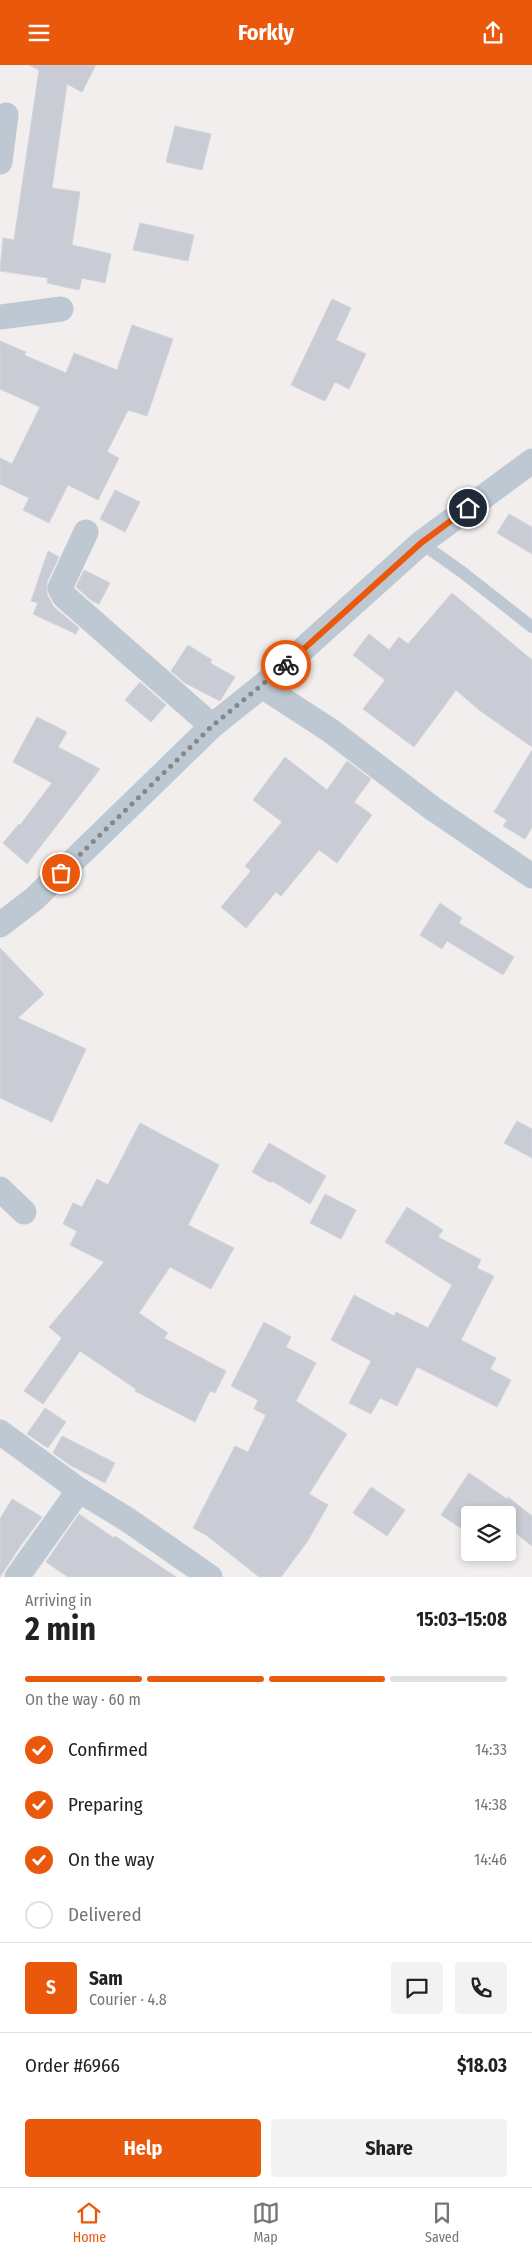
<!DOCTYPE html>
<html lang="en">
<head>
<meta charset="utf-8">
<style>
	body { margin:0; font-family:"Fira Sans Condensed",sans-serif; background:#f2f2f2; color:#222; height:100vh; display:flex; flex-direction:column; font-size:19px; white-space:nowrap }
	* { box-sizing:border-box; margin:0 }
	p { font-size:16px; color:#767676 }
	.icon { flex:none; width:28px; height:28px; fill:none; stroke:currentColor; stroke-width:2; stroke-linecap:round; stroke-linejoin:round }
	.map { position:relative; height:1512px; overflow:hidden }
	.panel { display:flex; flex-direction:column; background:#fff; flex:1 }
	.panel>* { flex:none }
	.tools { position:absolute; left:461px; top:1441px; display:grid; gap:10px }
	.tools a { display:grid; place-items:center; width:55px; height:55px; border-radius:5px; background:#fff; box-shadow:0 2px 8px #0003; font-size:25px }
	.pin { position:absolute; display:grid; place-items:center; width:42px; height:42px; color:#fff; margin:-21px; border:2px solid #fff; border-radius:50%; box-shadow:0 1px 5px #0007 }
	.courier { position:absolute; display:grid; place-items:center; width:50px; height:50px; margin:-25px; border:4px solid #ea580c; border-radius:50%; background:#fff; color:#222; box-shadow:0 1px 6px #0007 }
	.head em { font-style:normal; font-weight:700 }
	.head div { display:flex; flex-direction:column-reverse }
	.head { display:flex; align-items:center; justify-content:space-between; height:85px; padding:0 25px }
	h1 { font-size:32px; font-weight:700; line-height:38px }
	.bar { display:grid; grid-template-columns:repeat(4,1fr); gap:8px 5px; align-content:center; height:60px; padding:0 25px }
	.bar i { height:6px; border-radius:4px; background:#e0e0e0 }
	.bar .on { background:#ea580c }
	.bar p { grid-column:span 4 }
	.line { display:flex; align-items:center; gap:12px; padding:0 25px; border-top:1px solid #e0e0e0 }
	.line div { flex:1 }
	.round { display:grid; place-items:center; flex:none; width:52px; height:52px; border-radius:5px; background:#f2f2f2 }
	ol { padding:0 25px; list-style:none }
	li { display:flex; align-items:center; gap:15px; height:55px }
	li p { margin-inline-start:auto }
	li .icon { padding:5px; border-radius:50%; background:#ea580c; color:#fff; stroke-width:4 }
	li:last-child { color:#767676 }
	li i { width:28px; height:28px; border:2px solid #e0e0e0; border-radius:50% }
	.cta { display:flex; gap:10px; margin-top:auto; padding:10px 25px }
	.cta a { flex:1; height:58px; border-radius:5px; background:#ea580c; color:#fff; font-size:20px; font-weight:700; line-height:58px; text-align:center }
	.cta a+a { background:#f2f2f2; color:#222 }
	header { display:flex; justify-content:space-between; align-items:center; height:65px; padding:0 25px; background:#ea580c; color:#fff; font-size:22px; font-weight:700 }
	.tab-bar { display:flex; justify-content:space-around; align-items:center; height:70px; border-top:1px solid #e0e0e0; background:#fff; font-size:14px; color:#767676 }
	.tab-bar a { display:grid; justify-items:center; gap:2px }
	.tab-bar .on { color:#ea580c }
	.map>svg:first-child { display:block }
</style>
</head>
<body>
<header><svg class="icon" aria-label="menu" viewBox="0 0 24 24"><path d="M4 6h16M4 12h16M4 18h16"/></svg>Forkly<svg class="icon" aria-label="share" viewBox="0 0 24 24"><path d="M12 15V3M7 8l5-5 5 5M5 13v7h14v-7"/></svg></header>
<div class="map">
<svg width="532" height="1512" viewBox="0 0 532 1512">
	<rect width="100%" height="100%" fill="#f1eeed"/>
	<g fill="#c9ccd4" stroke="#d1d4da">
		<polygon points="29,0 96,0 82,27 67,19 52,123 80,127 72,180 111,189 105,218 82,213 79,225 47,218 48,213 0,206 3,173 14,175 39,5"/>
		<polygon points="175,61 211,69 202,105 166,97"/>
		<polygon points="140,158 194,170 188,196 133,185"/>
		<polygon points="332,234 351,243 336,275 366,289 349,324 335,317 325,336 291,320"/>
		<polygon points="132,260 173,274 147,351 128,345 107,387 119,393 98,435 68,420 49,458 23,445 29,433 0,419 0,393 12,399 40,342 0,324 0,276 26,287 24,290 66,308 74,288 117,305"/>
		<polygon points="115,425 140,437 125,467 100,454"/>
		<polygon points="509,449 532,462 532,489 497,468"/>
		<polygon points="48,486 59,492 47,517 47,529 54,542 79,563 76,569 33,549 38,538 31,536"/>
		<polygon points="84,505 110,518 99,539 92,536 76,522"/>
		<polygon points="452,528 532,595 532,682 479,645 456,625 414,682 363,644 385,615 353,590 369,569 389,585 399,572 408,579"/>
		<polygon points="188,580 212,595 210,598 235,612 220,636 185,618 171,606"/>
		<polygon points="140,617 166,640 151,657 125,635"/>
		<polygon points="37,652 67,667 58,682 100,704 27,799 3,778 19,759 20,760 52,718 13,697"/>
		<polygon points="532,685 532,762 525,774 503,761 507,755 494,747"/>
		<polygon points="285,692 327,725 347,696 371,714 354,737 372,750 337,798 319,785 281,831 276,827 246,863 221,842 251,806 245,801 282,757 253,735"/>
		<polygon points="440,838 462,853 459,858 514,892 503,910 447,876 442,884 420,870"/>
		<polygon points="0,883 44,929 18,953 86,984 52,1057 0,1033"/>
		<polygon points="517,1056 532,1064 532,1093 504,1078"/>
		<polygon points="140,1058 219,1100 188,1160 234,1183 211,1224 170,1202 139,1248 168,1268 164,1273 226,1306 215,1328 210,1326 195,1357 135,1326 136,1324 80,1286 43,1339 24,1326 62,1273 49,1262 104,1197 70,1180 77,1166 63,1159 73,1138 82,1142 97,1114 108,1120"/>
		<polygon points="269,1078 326,1111 310,1139 272,1116 271,1118 252,1107"/>
		<polygon points="325,1129 356,1145 341,1174 310,1158"/>
		<polygon points="407,1142 443,1165 438,1172 481,1195 477,1203 494,1211 461,1275 496,1293 490,1304 511,1315 497,1342 417,1302 397,1341 380,1333 371,1349 349,1338 371,1296 331,1275 354,1230 394,1251 396,1247 428,1263 452,1220 385,1177"/>
		<polygon points="264,1257 291,1272 286,1282 316,1298 296,1336 347,1369 309,1429 328,1440 307,1477 281,1512 259,1512 206,1470 193,1463 235,1381 248,1387 266,1350 254,1344 258,1335 231,1321"/>
		<polygon points="45,1343 66,1357 48,1383 27,1369"/>
		<polygon points="62,1371 115,1398 105,1418 70,1400 53,1388"/>
		<polygon points="469,1408 507,1434 508,1432 532,1451 532,1481 508,1462 508,1450 491,1450 482,1443 478,1450 470,1450 470,1462 467,1467 441,1450"/>
		<polygon points="371,1422 405,1445 387,1471 353,1448"/>
		<polygon points="12,1434 42,1452 21,1480 0,1512 0,1454"/>
		<polygon points="79,1449 114,1473 115,1471 176,1512 68,1512 46,1497"/>
	</g>
	<g fill="none" stroke-linecap="round" stroke-linejoin="round">
		<polyline stroke="#bdc8d2" stroke-width="12" points="421,478 462,507 532,562"/>
		<g stroke="#bdc8d2" stroke-width="25">
			<polyline points="0,97 6,50"/>
			<polyline points="0,252 61,244"/>
			<polyline points="86,467 60,523 64,531 212,661"/>
			<polyline points="262,621 331,666 432,743 532,811"/>
			<polyline points="0,860 34,834 212,661 262,621 421,478 532,396"/>
			<polyline points="0,1124 24,1147"/>
			<polyline points="0,1367 79,1425 128,1455 210,1512"/>
			<polyline points="17,1512 79,1425"/>
		</g>
	</g>
	<g fill="none" stroke-linecap="round" stroke-linejoin="round">
		<polyline stroke="#81888f" stroke-width="5" stroke-dasharray="0 9" points="61,808 212,661 286,600"/>
		<polyline stroke="#ea580c" stroke-width="6" points="286,600 421,478 468,443"/>
	</g>
</svg>
<div class="tools">
<a><svg class="icon" aria-label="layers" viewBox="0 0 24 24"><path d="M12 4l9 5-9 5-9-5zM3 14l9 5 9-5"/></svg></a>
</div>
<div class="pin" style="left:61px;top:808px;background:#ea580c"><svg class="icon" aria-label="bag" viewBox="0 0 24 24"><path d="M5 8h14l-1 12H6zM9 8a3 3 0 0 1 6 0"/></svg></div>
<div class="pin" style="left:468px;top:443px;background:#1f2937"><svg class="icon" aria-label="home" viewBox="0 0 24 24"><path d="M3 11l9-7 9 7M6 9v11h12V9"/></svg></div>
<div class="courier" style="left:286px;top:600px"><svg class="icon" aria-label="bike" viewBox="0 0 24 24"><circle cx="6" cy="16" r="4"/><circle cx="18" cy="16" r="4"/><path d="M6 16l4-8h5l3 8M10 8l3 8H6M13 5h3"/></svg></div>
</div>
<section class="panel">
<div class="head"><div><h1>2 min</h1><p>Arriving in</p></div><em>15:03–15:08</em></div>
<div class="bar"><i class="on"></i><i class="on"></i><i class="on"></i><i></i><p>On the way · 60 m</p></div>
<ol>
<li><svg class="icon" aria-label="check" viewBox="0 0 24 24"><path d="M5 12l5 5 9-10"/></svg>Confirmed<p>14:33</p></li>
<li><svg class="icon" aria-label="check" viewBox="0 0 24 24"><path d="M5 12l5 5 9-10"/></svg>Preparing<p>14:38</p></li>
<li><svg class="icon" aria-label="check" viewBox="0 0 24 24"><path d="M5 12l5 5 9-10"/></svg>On the way<p>14:46</p></li>
<li><i></i>Delivered</li>
</ol>
<div class="line" style="height:90px"><b class="round" style="background:#ea580c;color:#fff">S</b><div><b>Sam</b><p>Courier · 4.8</p></div><a class="round"><svg class="icon" aria-label="chat" viewBox="0 0 24 24"><path d="M4 5h16v11H9l-5 4z"/></svg></a><a class="round"><svg class="icon" aria-label="phone" viewBox="0 0 24 24"><path d="M5 4h4l2 5-3 2q2 4 5 5l2-3 5 2v4C11 20 4 13 5 4z"/></svg></a></div>
<div class="line" style="height:65px"><div>Order #6966</div><b>$18.03</b></div>
<div class="cta"><a>Help</a><a>Share</a></div>
</section>
<nav class="tab-bar">
<a class="on"><svg class="icon" aria-label="home" viewBox="0 0 24 24"><path d="M3 11l9-7 9 7M6 9v11h12V9"/></svg>Home</a>
<a><svg class="icon" aria-label="map" viewBox="0 0 24 24"><path d="M3 6l6-2 6 2 6-2v14l-6 2-6-2-6 2zM9 4v14M15 6v14"/></svg>Map</a>
<a><svg class="icon" aria-label="saved" viewBox="0 0 24 24"><path d="M7 4h10v16l-5-4-5 4z"/></svg>Saved</a>
</nav>
</body>
</html>
